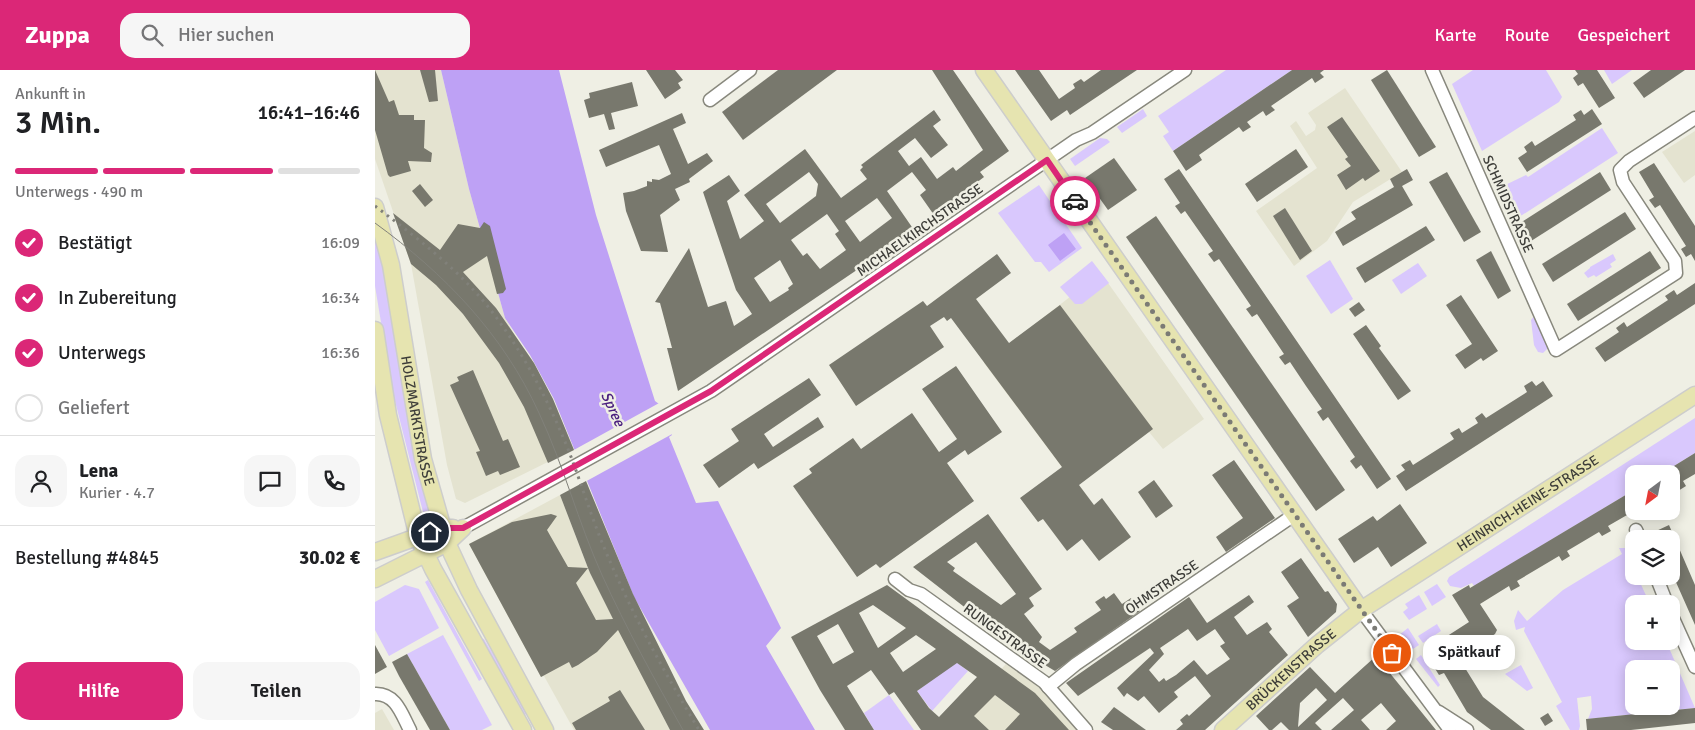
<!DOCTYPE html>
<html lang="de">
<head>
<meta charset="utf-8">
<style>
	body { margin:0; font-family:Signika,sans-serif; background:#f6f6f6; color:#202124; height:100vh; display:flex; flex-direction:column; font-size:19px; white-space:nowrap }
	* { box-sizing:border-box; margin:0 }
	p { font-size:16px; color:#757577 }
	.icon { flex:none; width:28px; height:28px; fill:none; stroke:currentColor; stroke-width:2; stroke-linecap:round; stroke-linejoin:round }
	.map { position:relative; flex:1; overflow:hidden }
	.details { display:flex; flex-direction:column; background:#fff; width:375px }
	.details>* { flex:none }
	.needle { width:32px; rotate:212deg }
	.tools { position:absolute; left:1250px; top:395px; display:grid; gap:10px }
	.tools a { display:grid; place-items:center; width:55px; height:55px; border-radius:10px; background:#fff; box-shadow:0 2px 12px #0003; font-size:25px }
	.pin { position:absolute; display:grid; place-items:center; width:42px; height:42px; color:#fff; margin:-21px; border:2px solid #fff; border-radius:50%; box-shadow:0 1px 5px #0007 }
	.courier { position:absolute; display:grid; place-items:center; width:50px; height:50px; margin:-25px; border:4px solid #db2777; border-radius:50%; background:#fff; color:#222; box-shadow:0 1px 6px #0007 }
	.bubble { position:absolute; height:35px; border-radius:15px; background:#fff; box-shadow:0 2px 12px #0003; font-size:16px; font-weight:600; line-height:35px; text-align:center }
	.head em { font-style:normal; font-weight:600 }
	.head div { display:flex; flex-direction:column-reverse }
	.head { display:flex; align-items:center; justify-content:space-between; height:85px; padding:0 15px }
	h1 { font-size:32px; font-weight:600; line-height:38px }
	.bar { display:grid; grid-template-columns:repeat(4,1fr); gap:8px 5px; align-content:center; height:60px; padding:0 15px }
	.bar i { height:6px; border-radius:4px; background:#e0e0e0 }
	.bar .on { background:#db2777 }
	.bar p { grid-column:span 4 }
	.line { display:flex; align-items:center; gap:12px; padding:0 15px; border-top:1px solid #e0e0e0 }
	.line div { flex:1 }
	.round { display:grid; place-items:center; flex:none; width:52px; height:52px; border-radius:15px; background:#f6f6f6 }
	ol { padding:0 15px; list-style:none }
	li { display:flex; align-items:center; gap:15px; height:55px }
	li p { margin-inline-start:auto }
	li .icon { padding:5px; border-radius:50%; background:#db2777; color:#fff; stroke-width:4 }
	li:last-child { color:#757577 }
	li i { width:28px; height:28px; border:2px solid #e0e0e0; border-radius:50% }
	.primary-button { display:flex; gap:10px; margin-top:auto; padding:10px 15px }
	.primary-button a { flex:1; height:58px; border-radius:15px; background:#db2777; color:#fff; font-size:20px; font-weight:600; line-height:58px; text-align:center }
	.primary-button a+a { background:#f6f6f6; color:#202124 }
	header { display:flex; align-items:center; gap:30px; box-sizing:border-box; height:70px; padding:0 25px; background:#db2777; color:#fff }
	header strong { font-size:24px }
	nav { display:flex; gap:28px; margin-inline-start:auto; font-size:18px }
	.search { width:350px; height:45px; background:#f6f6f6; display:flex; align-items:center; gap:12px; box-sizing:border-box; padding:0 18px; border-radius:15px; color:#757577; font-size:19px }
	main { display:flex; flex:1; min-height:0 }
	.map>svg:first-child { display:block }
</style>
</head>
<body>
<header>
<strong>Zuppa</strong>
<div class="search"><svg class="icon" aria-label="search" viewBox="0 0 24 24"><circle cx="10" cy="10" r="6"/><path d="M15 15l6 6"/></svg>Hier suchen</div>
<nav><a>Karte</a><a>Route</a><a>Gespeichert</a></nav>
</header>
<main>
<section class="details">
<div class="head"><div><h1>3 Min.</h1><p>Ankunft in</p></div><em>16:41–16:46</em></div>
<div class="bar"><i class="on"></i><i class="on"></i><i class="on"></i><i></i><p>Unterwegs · 490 m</p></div>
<ol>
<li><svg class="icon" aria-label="check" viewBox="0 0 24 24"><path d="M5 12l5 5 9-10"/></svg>Bestätigt<p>16:09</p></li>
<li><svg class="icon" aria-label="check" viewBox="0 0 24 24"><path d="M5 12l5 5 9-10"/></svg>In Zubereitung<p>16:34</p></li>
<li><svg class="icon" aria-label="check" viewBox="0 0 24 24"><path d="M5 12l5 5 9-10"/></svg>Unterwegs<p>16:36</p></li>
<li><i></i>Geliefert</li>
</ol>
<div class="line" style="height:90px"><a class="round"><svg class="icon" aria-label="person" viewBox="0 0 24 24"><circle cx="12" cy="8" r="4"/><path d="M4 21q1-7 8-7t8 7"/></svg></a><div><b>Lena</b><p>Kurier · 4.7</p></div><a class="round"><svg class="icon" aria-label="chat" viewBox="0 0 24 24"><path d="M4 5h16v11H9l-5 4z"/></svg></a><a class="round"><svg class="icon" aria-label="phone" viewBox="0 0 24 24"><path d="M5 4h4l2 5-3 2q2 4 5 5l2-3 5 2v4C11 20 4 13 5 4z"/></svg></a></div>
<div class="line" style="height:65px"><div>Bestellung #4845</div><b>30.02 €</b></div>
<div class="primary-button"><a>Hilfe</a><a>Teilen</a></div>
</section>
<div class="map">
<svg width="1320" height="660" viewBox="0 0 1320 660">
	<rect width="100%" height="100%" fill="#efefe4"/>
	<g fill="#e4e3d0">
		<polygon points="0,0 66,0 94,119 130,248 177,329 199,379 90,433 81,429 72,395 36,194 0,89"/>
		<polygon points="970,18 1027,102 978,132 952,171 919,196 881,141 942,98 915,56 921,51 931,66 940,60 941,55 933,43"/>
		<polygon points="1320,61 1320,105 1309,113 1287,82"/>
		<polygon points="726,203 829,349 788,379 774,362 701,416 609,293"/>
		<polygon points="185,425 215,503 295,660 199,660 169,606 166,607 94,474"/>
		<polygon points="631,594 665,618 702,660 569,660"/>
		<polygon points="7,639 19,660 0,660 0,643"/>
	</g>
	<g fill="#d9c8fd" fill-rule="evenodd">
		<polygon points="851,0 917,0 798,81 788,66 794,62 783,46"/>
		<polygon points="1098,0 1171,0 1187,27 1184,32 1107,81 1077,14"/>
		<polygon points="1229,0 1257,0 1237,14"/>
		<polygon points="768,39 772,46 747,63 742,57"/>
		<polygon points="1227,58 1243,83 1138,151 1124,118 1151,105 1153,107"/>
		<polygon points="725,68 732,69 735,72 700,96 695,89"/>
		<polygon points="664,115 707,178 674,202 666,192 660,192 623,143"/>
		<polygon points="0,166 5,170 55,440 48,442 17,319 0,216"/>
		<polygon points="1238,184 1241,190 1235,194 1237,197 1221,207 1219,205 1213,208 1209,203 1215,198 1215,197"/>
		<polygon points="955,190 978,229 956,244 931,206"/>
		<polygon points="717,191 734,213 707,234 700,234 685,217"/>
		<polygon points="1043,193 1052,206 1026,224 1017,210"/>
		<polygon points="1160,245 1175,276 1168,283 1163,282 1159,275 1156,250"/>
		<polygon points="1320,348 1320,383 1286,404 1259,404 1259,420 1099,516 1097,513 1086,518 1075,516 1072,511 1074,507"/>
		<path d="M 1244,478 L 1250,478 L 1259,498 L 1259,506 L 1262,506 L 1275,534 L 1259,534 L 1259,571 L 1291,571 L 1320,638 L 1213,649 L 1217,639 L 1216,626 L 1202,628 L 1205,656 L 1204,660 L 1195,660 L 1181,636 L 1187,632 L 1149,561 L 1150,557 L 1141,560 L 1139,551 L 1143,540 L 1152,551 L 1188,520 L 1247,484 ZM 1259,599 L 1296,599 L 1296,636 L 1259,636 Z"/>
		<polygon points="53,510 107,609 104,611 50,512"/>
		<polygon points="1062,514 1071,527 1057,536 1049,522"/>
		<polygon points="30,515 44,519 64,558 14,586 0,560 0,532"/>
		<polygon points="1044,525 1052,539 1034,550 1028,542 1033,538 1030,534"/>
		<polygon points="1062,554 1066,561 1048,573 1043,566"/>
		<polygon points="1033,558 1044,575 1035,581 1024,565"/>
		<polygon points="68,565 117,655 107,660 75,660 32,584"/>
		<polygon points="105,568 109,569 155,644 147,645"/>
		<polygon points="1046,585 1065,615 1063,617 1041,589"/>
		<polygon points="581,592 593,601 557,641 542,621"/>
		<polygon points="1146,595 1158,618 1152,621 1130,604"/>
		<polygon points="514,625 539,660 499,660 489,643"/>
	</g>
	<g fill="#bea1f5">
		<polygon points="66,0 184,0 221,145 280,331 284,334 297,365 294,367 321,433 343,431 406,558 391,576 440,660 335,660 259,527 179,329 155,285 130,248 94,119"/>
		<polygon points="689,163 701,179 685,191 673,175"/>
	</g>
	<polygon fill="#efefe4" points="286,332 299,363 208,413 197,381"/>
	<g fill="#78786d" fill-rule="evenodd">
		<polygon points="0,0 14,32 19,30 24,45 39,45 39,50 50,50 49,78 57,83 56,92 33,91 36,101 15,107 13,105 0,60"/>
		<polygon points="45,0 60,0 63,31 54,32"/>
		<polygon points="271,0 300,0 308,10 303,13 306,18 290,29"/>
		<polygon points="403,0 462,0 368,70 347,42"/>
		<path d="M 557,0 L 578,0 L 634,81 L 605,102 L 609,107 L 559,145 L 545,125 L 551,120 L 537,102 L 512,121 L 539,160 L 535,164 L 303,321 L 292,278 L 297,278 L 285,233 L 280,232 L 314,178 L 333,237 L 351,231 L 359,256 L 377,244 L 361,220 L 328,122 L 354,105 L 365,121 L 352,131 L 365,169 L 389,151 L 369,125 L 430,79 L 466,128 L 492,109 L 485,100 L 488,97 L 486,95 L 559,40 L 566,50 L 558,56 L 573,75 L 556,88 L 540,68 L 523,81 L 534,96 L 546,87 L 562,109 L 578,97 L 581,101 L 608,80 ZM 434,102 L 443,114 L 441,126 L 405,153 L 391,134 ZM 502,128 L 517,148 L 485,172 L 470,151 ZM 452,144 L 464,161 L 460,164 L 471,180 L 445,199 L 432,183 L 428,186 L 416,170 ZM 405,190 L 418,214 L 413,218 L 414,220 L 395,232 L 379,208 Z"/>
		<polygon points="640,0 664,0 684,29 700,18 698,14 706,9 709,12 726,0 762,0 695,45 692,40 676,51"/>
		<polygon points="917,0 949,0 945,3 949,7 940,13 937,8 896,36 900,40 891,46 888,41 872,52 876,57 868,62 864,57 824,85 827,90 811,101 798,81"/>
		<polygon points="1012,0 1061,77 1044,87 996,10"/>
		<polygon points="1200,0 1222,0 1240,28 1224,38 1208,13 1203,16 1198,8 1203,4"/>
		<polygon points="1276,0 1310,0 1269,28 1258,13"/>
		<polygon points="257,12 263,36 236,43 240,59 234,60 229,44 214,48 209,30 215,28 214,23"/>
		<polygon points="1217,39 1227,54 1152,102 1143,88 1152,82 1149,77 1157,71 1160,76 1201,50 1198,45 1206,40 1209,45"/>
		<polygon points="307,43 311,53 298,59 313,94 332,83 338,91 314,109 315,112 300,119 305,130 285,145 293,182 266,181 251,141 248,123 259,121 272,116 272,111 277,112 277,109 284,110 296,104 284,75 231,97 224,80"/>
		<polygon points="967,47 1005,101 990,111 988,108 971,120 962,105 976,96 970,89 973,87 952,57"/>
		<polygon points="921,79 933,97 882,132 870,114"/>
		<polygon points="739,88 762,120 733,140 710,108"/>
		<polygon points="1279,93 1320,156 1320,191 1316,184 1311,187 1306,179 1311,176 1285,135 1280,138 1274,130 1279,127 1264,102"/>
		<polygon points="804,99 1016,409 1002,419 986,395 981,399 975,391 980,387 953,347 948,351 942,342 947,339 931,316 915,292 910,295 904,287 909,284 882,244 877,247 871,239 876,236 844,189 839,192 833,184 838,181 810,141 806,144 800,136 805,133 789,109"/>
		<polygon points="1032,99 1038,110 1027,116 1038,135 968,176 960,162 981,149 976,142 1019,117 1015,109"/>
		<polygon points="1072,102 1106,162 1089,172 1054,112"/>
		<polygon points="1225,102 1236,120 1153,173 1142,155"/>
		<polygon points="45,114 58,130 50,137 37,121"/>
		<polygon points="910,138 937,181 925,190 898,146"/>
		<polygon points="1250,142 1261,159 1178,212 1167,194"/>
		<polygon points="18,143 65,180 83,154 105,158 109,152 115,156 131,219 128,223 122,224 112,186 88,202 121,238 159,293 178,329 199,380 173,393 149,337 124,293 88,244 61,215 36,194"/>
		<polygon points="781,146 970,420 941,441 751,167"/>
		<polygon points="1051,156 1060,170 990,213 981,198"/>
		<polygon points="1116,181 1136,221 1123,229 1101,190"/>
		<polygon points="1275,181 1286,198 1203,251 1192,234"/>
		<polygon points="622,184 636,203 601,229 634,273 685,235 778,359 704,415 719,435 727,428 756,467 724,491 707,469 692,481 668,449 663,452 645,428 687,397 576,248 572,251 569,247 555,256 569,277 481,336 454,295 548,231 552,236"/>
		<polygon points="1320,213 1320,234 1230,292 1220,278 1244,262 1241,258 1249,252 1252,257 1293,230 1290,226 1299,220 1302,225"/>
		<polygon points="1086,225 1123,281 1108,291 1106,288 1090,299 1080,285 1097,274 1071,235"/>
		<polygon points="984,232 990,240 980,247 974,239"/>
		<polygon points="991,255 1006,276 1004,278 1036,321 1023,330 978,264"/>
		<polygon points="581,296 627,362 593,385 590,380 572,393 599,431 505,498 501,494 482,507 418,416 437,403 434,399 478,368 486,379 537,343 564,382 582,369 547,319"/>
		<polygon points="98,300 128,371 133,369 145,397 125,405 123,401 111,406 101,382 105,381 75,315 84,311 82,307"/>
		<polygon points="434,308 446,325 389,364 398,377 443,347 449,357 383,399 379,393 344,418 328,395 364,371 356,359"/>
		<polygon points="1157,311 1161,316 1168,311 1178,326 1031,421 1021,406 1030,400 1026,395 1035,390 1038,395 1079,369 1075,363 1084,358 1087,363 1103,353 1100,348 1107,343 1111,348 1152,322 1149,316"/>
		<polygon points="1320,383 1320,404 1308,411 1311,416 1303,421 1300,416 1296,418 1296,404 1286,404"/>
		<polygon points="859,390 900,448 851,482 841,467 868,448 837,405"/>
		<polygon points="779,410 798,436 781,448 763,422"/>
		<path d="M 211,411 L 258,524 L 311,631 L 329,660 L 295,660 L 243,560 L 222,582 L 203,595 L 197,598 L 194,592 L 166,607 L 94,474 L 137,452 L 176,444 L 182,446 L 172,460 L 193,497 L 213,498 L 185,425 ZM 213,498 L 215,503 L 238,549 L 221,550 L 201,513 Z"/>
		<polygon points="1259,420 1259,441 1233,456 1236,461 1227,466 1224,462 1192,481 1195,486 1187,491 1184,486 1142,511 1145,516 1136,521 1134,516 1105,534 1122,560 1120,564 1106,573 1105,570 1082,585 1108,627 1150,660 1116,660 1092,642 1069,603 1064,605 1049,581 1094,552 1077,525 1094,515 1095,518"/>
		<polygon points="1025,434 1052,473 1016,497 1003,477 979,493 963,469 998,446 1002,451"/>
		<path d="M 613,444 L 667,519 L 654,528 L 659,536 L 649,544 L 667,567 L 664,572 L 675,580 L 702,562 L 699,558 L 726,540 L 720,532 L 729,526 L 731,529 L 739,523 L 747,534 L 756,528 L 765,541 L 680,601 L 660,589 L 661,587 L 607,548 L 606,550 L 538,497 ZM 601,472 L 641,524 L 626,535 L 578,501 L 580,498 L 572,492 Z"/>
		<polygon points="1294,455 1320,515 1320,555 1296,501 1296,469 1282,469 1279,462"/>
		<polygon points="926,488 950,522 953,521 962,534 961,542 933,567 912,536 924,528 906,502"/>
		<path d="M 512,515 L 660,623 L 694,660 L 630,660 L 645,644 L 620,625 L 599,646 L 614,660 L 546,660 L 519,622 L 514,625 L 496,600 L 472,616 L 499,660 L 470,660 L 445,620 L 416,567 ZM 498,535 L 531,558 L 503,578 L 484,543 ZM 463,554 L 479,582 L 458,594 L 442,566 ZM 541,565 L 561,579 L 528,602 L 515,583 ZM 582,593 L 602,607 L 564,647 L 554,638 L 542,621 Z"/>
		<path d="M 874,525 L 879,532 L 859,547 L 872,565 L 892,552 L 897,559 L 894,562 L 913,585 L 830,660 L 801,660 L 808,654 L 805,650 L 812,644 L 814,646 L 836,626 L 820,606 L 799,622 L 803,627 L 784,643 L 769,626 L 763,631 L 752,623 L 749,627 L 742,618 L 779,583 L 775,578 L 703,626 L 691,613 L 814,527 L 832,553 ZM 813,559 L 822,571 L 840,559 L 850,573 L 845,576 L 855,589 L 832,605 L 819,590 L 801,605 L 791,611 L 789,608 L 784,612 L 774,600 L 789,584 L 785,578 Z"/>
		<polygon points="0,575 12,597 0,604"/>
		<polygon points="32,584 75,660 55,660 24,606 17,592"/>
		<path d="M 1001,586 L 1061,660 L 1011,660 L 1021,651 L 1006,633 L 986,650 L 995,660 L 956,660 L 979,640 L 968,628 L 940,653 L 947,660 L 914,660 L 906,652 L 897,660 L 894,660 L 881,646 L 935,597 L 960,623 ZM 941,618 L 952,630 L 923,657 L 925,633 Z"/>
		<polygon points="245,620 270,660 201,660 197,653 235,631 233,627"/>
		<polygon points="739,637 771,660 738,660 726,652"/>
		<polygon points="1320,638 1320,653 1256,660 1212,660 1211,649"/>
		<polygon points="1173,643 1178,651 1170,656 1165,648"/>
	</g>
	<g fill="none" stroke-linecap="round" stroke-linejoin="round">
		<defs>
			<g id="minor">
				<polyline points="1057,0 1181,280 1301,203 1300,191 1248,112 1245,100 1254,91 1320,48"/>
				<polyline points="335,30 375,0"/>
				<polyline points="88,458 336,321 701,70 717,63 810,0"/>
				<polyline points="1261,460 1265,469"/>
				<polyline points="1281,506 1292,534"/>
				<polyline points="520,509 534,520 546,524 669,612 711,660"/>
				<polyline points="986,540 1075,660"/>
				<polyline points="1296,544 1320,597"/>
				<polyline points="673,617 701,594 919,445"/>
				<path d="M 0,624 C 21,623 27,645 35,660"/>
				<polyline points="1064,642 1092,660"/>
			</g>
			<g id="major">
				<polyline points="609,0 986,540"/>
				<path id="s1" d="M 0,137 L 16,195 L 48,389 L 72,473 L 94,520 L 170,660"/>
				<polyline points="0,260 13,345 43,467 58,499 148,660"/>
				<polyline points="0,482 67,458 78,458"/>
				<polyline points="0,509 72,473 88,458"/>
				<path id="s2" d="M 848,660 L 942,575 L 986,540 L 1320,325"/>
			</g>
		</defs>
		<use href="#minor" stroke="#88887d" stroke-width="15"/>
		<use href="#major" stroke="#cdcdcc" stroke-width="19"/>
		<use href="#minor" stroke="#fff" stroke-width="12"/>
		<use href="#major" stroke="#e6e4b0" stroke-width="16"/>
		<path stroke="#81817a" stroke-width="1" d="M 0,153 C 70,204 128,264 164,343 C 189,396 203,452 227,505 C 251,558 280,610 308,660"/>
		<path stroke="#81817a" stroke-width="3" stroke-dasharray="2.5 5" stroke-linecap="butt" d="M 0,136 C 42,168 85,200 118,243 C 149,284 173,330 193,379 C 207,415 218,453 234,489 C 259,548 291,605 324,660"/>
	</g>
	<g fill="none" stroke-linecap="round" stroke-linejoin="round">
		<polyline stroke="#7b7b75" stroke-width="5" stroke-dasharray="0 9" points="700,131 1017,583"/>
		<polyline stroke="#db2777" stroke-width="6" points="55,462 67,458 88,458 336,321 672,90 700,131"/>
	</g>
	<g text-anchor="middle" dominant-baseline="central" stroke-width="5" stroke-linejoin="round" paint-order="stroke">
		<g font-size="14" fill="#3d3d39" stroke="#efefe4">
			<text transform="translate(1133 134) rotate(66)">SCHMIDSTRASSE</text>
			<text transform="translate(545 160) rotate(-35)">MICHAELKIRCHSTRASSE</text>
			<text stroke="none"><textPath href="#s1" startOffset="218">HOLZMARKTSTRASSE</textPath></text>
			<text stroke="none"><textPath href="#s2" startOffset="381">HEINRICH-HEINE-STRASSE</textPath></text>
			<text transform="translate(787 517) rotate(-34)">OHMSTRASSE</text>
			<text transform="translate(630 566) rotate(36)">RUNGESTRASSE</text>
			<text stroke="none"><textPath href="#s2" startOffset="91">BRÜCKENSTRASSE</textPath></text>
		</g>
		<g font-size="15" font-style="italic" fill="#4b207f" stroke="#efefe4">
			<text transform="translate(238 339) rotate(65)">Spree</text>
		</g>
	</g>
</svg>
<div class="tools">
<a><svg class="needle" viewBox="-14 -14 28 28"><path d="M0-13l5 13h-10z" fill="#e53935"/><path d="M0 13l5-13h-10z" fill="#757577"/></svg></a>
<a><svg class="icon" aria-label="layers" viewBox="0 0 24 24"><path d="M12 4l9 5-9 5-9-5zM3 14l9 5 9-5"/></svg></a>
<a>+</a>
<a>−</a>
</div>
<div class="pin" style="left:1017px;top:583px;background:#ea580c"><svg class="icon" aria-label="bag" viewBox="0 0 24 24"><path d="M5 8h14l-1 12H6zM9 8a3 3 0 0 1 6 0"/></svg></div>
<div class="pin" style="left:55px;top:462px;background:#1f2937"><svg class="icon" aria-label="home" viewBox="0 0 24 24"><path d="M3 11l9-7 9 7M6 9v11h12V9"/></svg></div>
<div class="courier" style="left:700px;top:131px"><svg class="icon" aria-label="car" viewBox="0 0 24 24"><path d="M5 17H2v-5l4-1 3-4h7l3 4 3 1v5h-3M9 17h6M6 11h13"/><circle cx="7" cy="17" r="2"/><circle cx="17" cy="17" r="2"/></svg></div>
<div class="bubble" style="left:1048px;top:565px;width:92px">Spätkauf</div>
</div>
</main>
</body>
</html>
